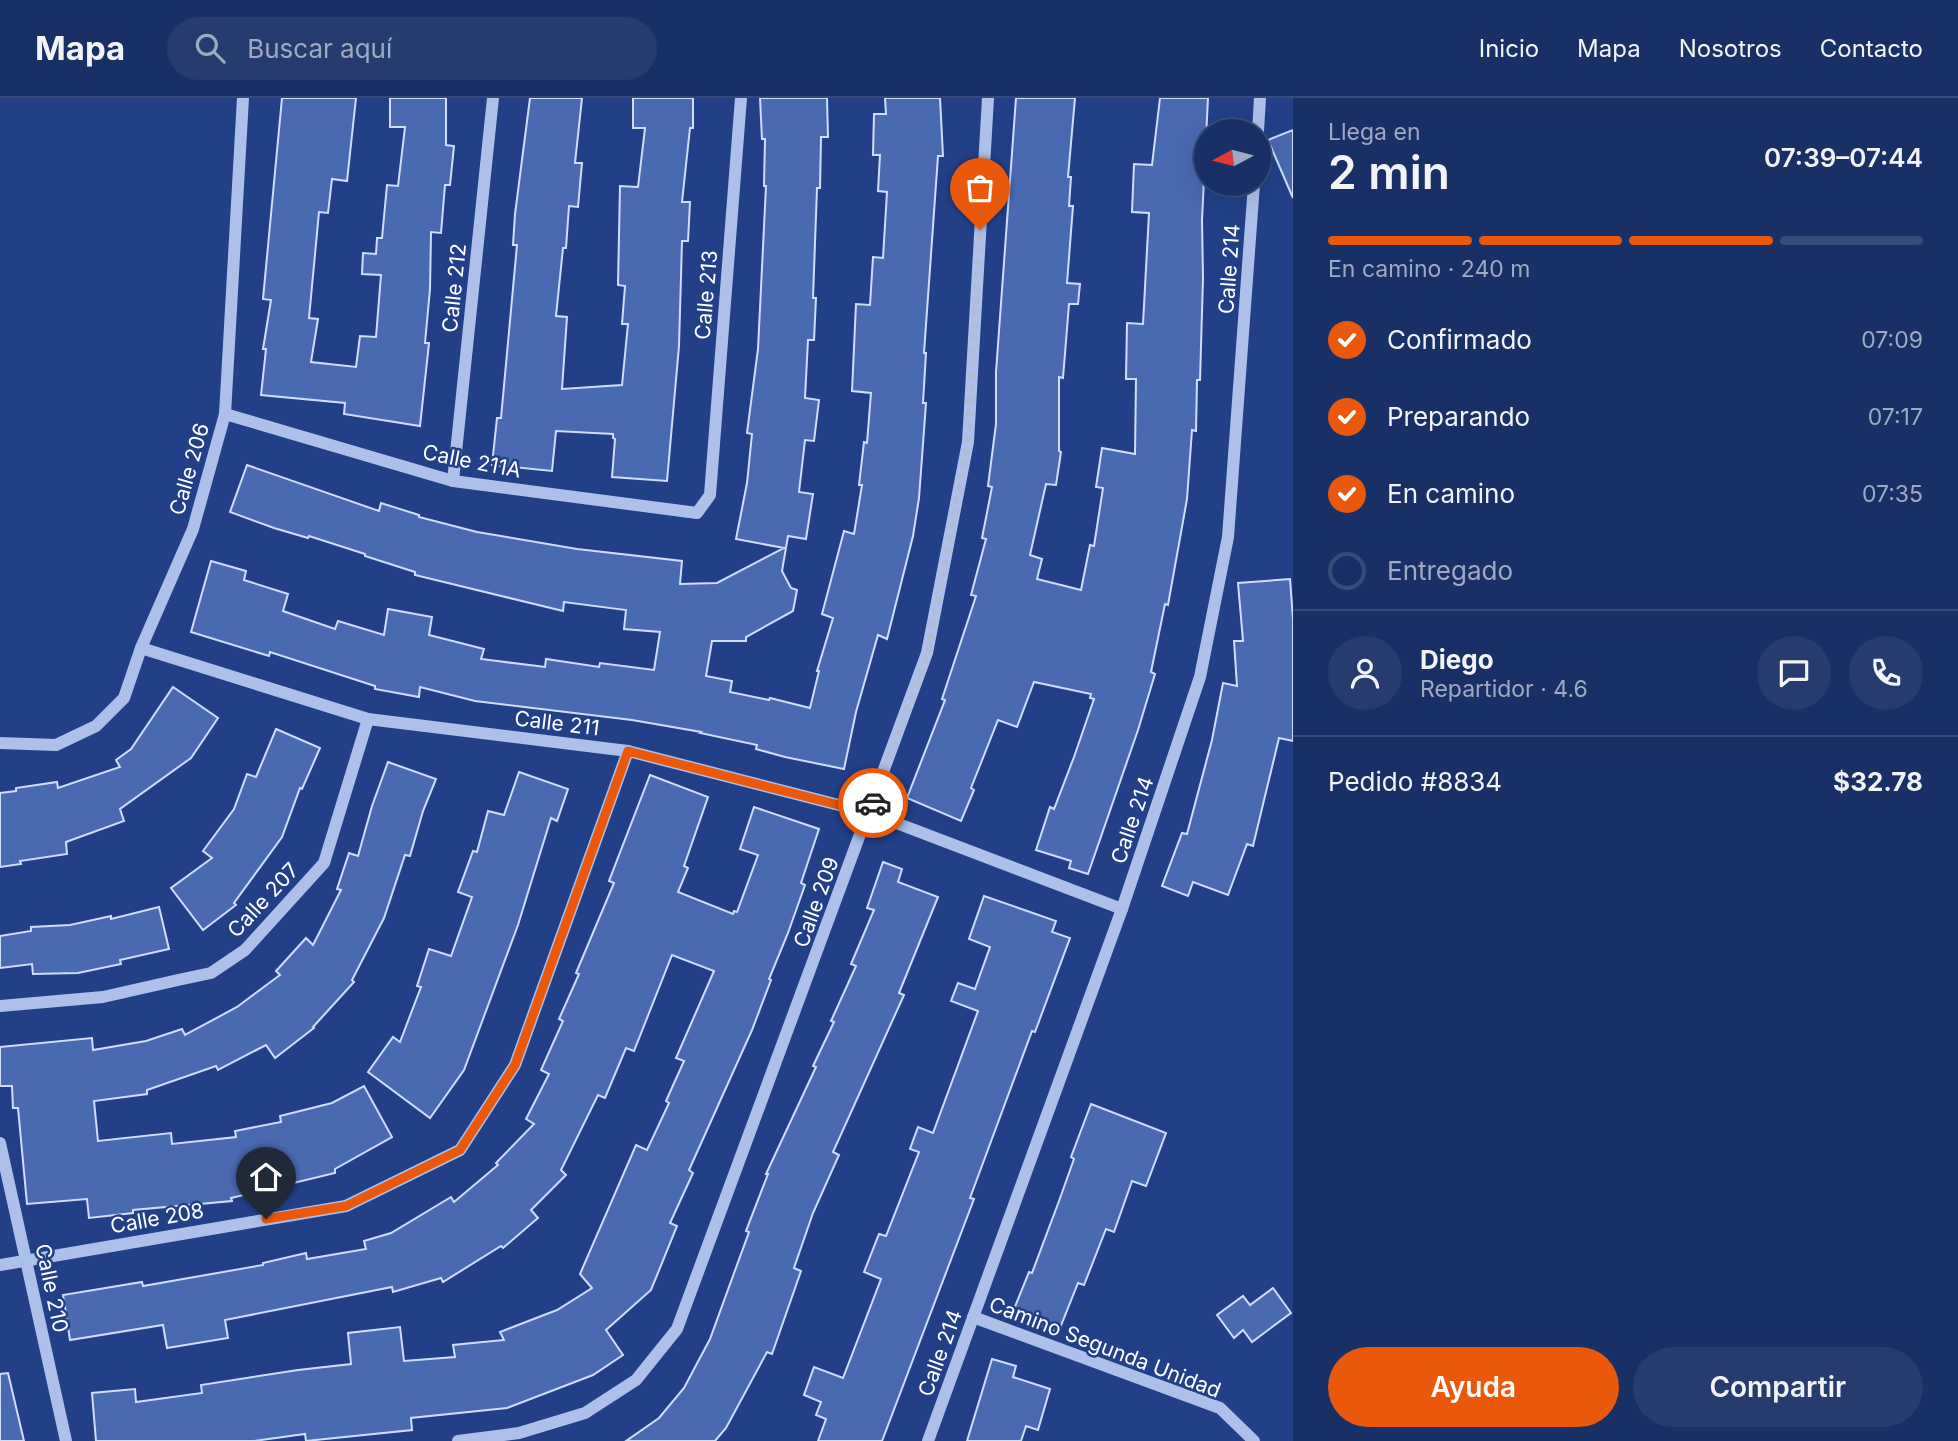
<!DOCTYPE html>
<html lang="es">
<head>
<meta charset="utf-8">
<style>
	body { margin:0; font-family:Inter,sans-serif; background:#263c6f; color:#f1f3f6; height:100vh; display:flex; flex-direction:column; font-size:26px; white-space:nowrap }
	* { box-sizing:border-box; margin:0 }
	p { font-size:23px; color:#9fa9bf }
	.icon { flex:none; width:38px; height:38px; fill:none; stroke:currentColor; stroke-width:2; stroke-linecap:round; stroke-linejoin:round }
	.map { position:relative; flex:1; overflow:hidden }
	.panel { display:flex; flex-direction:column; background:#193066; width:665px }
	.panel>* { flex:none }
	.needle { width:46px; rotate:263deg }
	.tools { position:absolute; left:1194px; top:21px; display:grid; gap:14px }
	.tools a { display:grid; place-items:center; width:77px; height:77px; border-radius:50%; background:#193066; box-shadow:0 7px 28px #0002,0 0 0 2px #374b7a; font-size:35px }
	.pin { position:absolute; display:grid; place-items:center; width:60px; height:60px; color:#fff; margin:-72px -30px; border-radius:50% 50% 50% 0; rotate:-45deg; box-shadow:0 0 7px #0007 }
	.pin .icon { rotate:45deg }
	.courier { position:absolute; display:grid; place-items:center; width:70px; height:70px; margin:-35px; border:5px solid #ea580c; border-radius:50%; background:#fff; color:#222; box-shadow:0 2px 9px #0007 }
	.head em { font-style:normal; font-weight:600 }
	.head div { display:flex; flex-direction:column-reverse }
	.head { display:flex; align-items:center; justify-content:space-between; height:119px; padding:0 35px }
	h1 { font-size:46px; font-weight:600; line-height:52px }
	.bar { display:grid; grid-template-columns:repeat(4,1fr); gap:10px 7px; align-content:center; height:84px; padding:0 35px }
	.bar i { height:9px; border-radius:5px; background:#374b7a }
	.bar .active { background:#ea580c }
	.bar p { grid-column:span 4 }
	.line { display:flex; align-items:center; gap:18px; padding:0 35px; border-top:2px solid #374b7a }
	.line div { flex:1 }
	.round { display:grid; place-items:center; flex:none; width:74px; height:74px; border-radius:37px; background:#263c6f }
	ol { padding:0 35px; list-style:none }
	li { display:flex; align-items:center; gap:21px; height:77px }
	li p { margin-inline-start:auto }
	li .icon { padding:7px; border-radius:50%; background:#ea580c; color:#fff; stroke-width:4 }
	li:last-child { color:#9fa9bf }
	li i { width:38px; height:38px; border:4px solid #374b7a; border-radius:50% }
	.action { display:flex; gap:14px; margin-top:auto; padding:14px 35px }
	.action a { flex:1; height:80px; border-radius:42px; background:#ea580c; color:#fff; font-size:28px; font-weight:600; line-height:80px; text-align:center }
	.action a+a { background:#263c6f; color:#f1f3f6 }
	header { display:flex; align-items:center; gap:42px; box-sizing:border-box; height:98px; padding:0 35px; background:#193066; border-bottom:2px solid #374b7a }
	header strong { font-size:33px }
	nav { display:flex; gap:38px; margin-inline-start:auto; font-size:24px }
	.search { width:490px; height:63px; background:#263c6f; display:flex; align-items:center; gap:18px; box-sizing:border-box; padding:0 24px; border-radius:38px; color:#9fa9bf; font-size:26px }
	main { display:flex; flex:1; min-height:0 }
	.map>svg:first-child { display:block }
</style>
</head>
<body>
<header>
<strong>Mapa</strong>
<div class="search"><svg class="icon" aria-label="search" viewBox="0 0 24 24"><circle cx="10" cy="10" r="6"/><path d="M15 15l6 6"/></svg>Buscar aquí</div>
<nav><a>Inicio</a><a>Mapa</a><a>Nosotros</a><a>Contacto</a></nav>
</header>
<main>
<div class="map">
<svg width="1293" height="1343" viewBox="0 0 1293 1343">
	<rect width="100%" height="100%" fill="#214088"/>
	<g fill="#4969b1" stroke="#d0ddf8" stroke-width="2">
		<polygon points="282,0 356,0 347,83 332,81 328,115 319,114 309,220 318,221 311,264 356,269 360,238 376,239 381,177 362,176 363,155 376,156 377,140 382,140 387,87 398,88 405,29 390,29 390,0 446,0 446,47 454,48 450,87 445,87 441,135 431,134 430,191 425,245 429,245 420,328 344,316 345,305 261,297 266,251 263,251 271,202 263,201"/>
		<polygon points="530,0 582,0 575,65 582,65 578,109 569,108 566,150 563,150 556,218 567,219 562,291 622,287 628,226 622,226 625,188 618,187 620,88 638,89 645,30 633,30 633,0 693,0 693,30 690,30 682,104 690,104 688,143 682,143 679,248 667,383 612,379 615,341 613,340 613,336 556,333 552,373 492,367 497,320 501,320 517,147 513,147 515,116"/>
		<polygon points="760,0 827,0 828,39 821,39 820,90 817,90 813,200 816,200 814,242 808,242 805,300 819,302 814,343 805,342 799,394 813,396 806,441 788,438 782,473 791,490 797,492 793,513 746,539 746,543 712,543 706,578 732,583 730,594 769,602 770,600 810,610 819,573 817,573 833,520 822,516 844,433 854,436 862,387 859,387 864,344 867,345 871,295 852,293 856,206 870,207 873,159 883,160 887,94 878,93 880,57 873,57 874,16 886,16 885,0 940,0 943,58 938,58 924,255 926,255 923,305 926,305 919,400 913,438 887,541 878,537 856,614 844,671 785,659 756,651 757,647 700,635 701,634 632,622 475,603 420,589 419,599 375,591 375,588 270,554 269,558 191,534 211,463 246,473 244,482 288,496 283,513 335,531 338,523 384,537 388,511 432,519 429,537 484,551 481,561 545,569 546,561 599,569 600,565 654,572 660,534 624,531 626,512 564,504 563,513 415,477 415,474 365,458 365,456 309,438 308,440 274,430 230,414 247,367 379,413 381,405 419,417 419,419 477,434 577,451 682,463 680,486 717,485 784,450 736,441 747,385 752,336 747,335 758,251 766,88 764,88 765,41 762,41"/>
		<polygon points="1016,0 1075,0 1068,79 1071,79 1069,108 1073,108 1067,185 1080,186 1078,206 1069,206 1063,280 1059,279 1059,353 1061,354 1056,387 1046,386 1030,457 1042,461 1037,481 1081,492 1090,447 1094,448 1103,390 1096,389 1102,350 1135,356 1136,281 1126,281 1127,225 1143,226 1149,115 1132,114 1134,66 1152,67 1160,0 1208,0 1202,122 1203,180 1200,282 1197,282 1196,333 1192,332 1187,401 1168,507 1165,506 1151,574 1155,576 1138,632 1088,776 1069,770 1071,763 1036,752 1050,709 1054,711 1074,659 1094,601 1090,600 1091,596 1034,584 1017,629 998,622 971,690 974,692 961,723 907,700 945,602 942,601 976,498 971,497 986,441 982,440 992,389 988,388 996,326 996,274"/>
		<polygon points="1293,32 1293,100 1268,42"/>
		<polygon points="1290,481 1293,521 1293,643 1279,640 1253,748 1247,746 1228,797 1193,784 1188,798 1162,788 1182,735 1187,736 1212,642 1223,585 1237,588 1234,543 1243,543 1238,485"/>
		<polygon points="173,589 218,620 191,660 120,711 124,723 66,744 67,756 20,763 21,766 0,769 0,695 16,693 16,690 57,684 58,690 120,669 116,662 131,651"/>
		<polygon points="276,631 320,650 302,691 300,690 282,739 234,805 236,807 203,832 171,790 212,760 203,753 234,711 247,676 256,679"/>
		<polygon points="388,664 436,681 423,713 410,758 405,757 384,820 352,882 354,884 313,929 314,930 275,960 266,947 218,972 216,968 147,992 147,996 94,1003 98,1043 171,1035 172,1046 236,1039 235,1033 281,1024 280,1018 332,1005 364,988 392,1039 335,1071 335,1075 231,1100 232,1103 133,1112 133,1115 89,1120 87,1101 27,1106 18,1010 13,1010 12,988 0,988 0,949 92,940 93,952 146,943 182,931 185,937 237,909 280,877 276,873 306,840 313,847 341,792 337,791 349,755 358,758 372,708"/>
		<polygon points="519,674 568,691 557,723 551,720 518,827 464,972 430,1020 368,974 393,939 400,944 421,889 417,888 429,851 451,858 472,799 458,794 473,753 477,754 488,713 504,717"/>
		<polygon points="650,677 708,699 684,768 688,770 678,794 733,816 734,813 737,814 758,757 740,751 754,709 819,731 801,785 805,787 788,835 769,881 771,882 752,932 689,1072 693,1075 670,1125 677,1128 651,1192 606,1232 623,1257 593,1277 507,1310 411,1320 412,1332 306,1343 305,1336 254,1343 96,1343 92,1295 135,1291 136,1304 202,1295 201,1287 298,1272 351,1266 348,1235 400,1229 404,1263 455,1259 453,1247 504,1242 500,1234 557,1212 592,1190 580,1176 636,1047 647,1052 669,1005 666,1003 684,963 676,960 714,873 672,857 634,953 626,950 605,1000 598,997 561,1072 566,1077 531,1112 538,1120 503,1150 501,1148 443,1184 441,1180 393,1194 392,1189 225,1222 228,1240 167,1250 163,1227 70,1242 63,1197 142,1184 143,1188 263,1167 263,1165 306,1155 307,1161 366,1151 364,1143 391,1135 451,1099 454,1104 498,1067 496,1065 534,1026 526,1021 549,976 541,972 563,923 559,921 579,876 576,875 614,785 609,783"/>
		<polygon points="883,764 902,771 898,784 938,799 899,895 904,897 833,1054 839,1057 813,1115 794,1170 801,1173 772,1256 767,1254 726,1330 715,1343 626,1343 659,1320 684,1290 710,1241 749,1134 746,1133 768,1076 766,1076 816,969 813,968 834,924 831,923 856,868 851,866 874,812 867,810"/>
		<polygon points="984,798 1056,823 1052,834 1070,840 1035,934 1032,933 970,1100 974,1101 882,1343 818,1343 826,1321 816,1317 821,1304 804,1297 814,1269 843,1280 881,1181 864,1174 879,1136 886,1138 919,1054 910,1051 918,1029 933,1035 978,913 951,903 958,885 975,891 990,849 969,841"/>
		<polygon points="159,809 169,851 120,862 121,866 78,875 33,876 32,866 0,870 0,838 31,833 31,829 70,827 111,818 111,821"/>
		<polygon points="1091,1006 1166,1035 1146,1088 1132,1083 1114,1134 1106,1131 1084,1187 1078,1185 1058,1235 1012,1216 1029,1174 1032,1175 1059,1103 1074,1061 1071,1059"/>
		<polygon points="1273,1190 1291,1215 1252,1244 1243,1232 1234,1240 1217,1217 1243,1198 1250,1207"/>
		<polygon points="992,1261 1016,1268 1013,1279 1050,1291 1038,1332 1026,1328 1021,1343 967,1343"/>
		<polygon points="8,1275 24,1343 0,1343 0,1276"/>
	</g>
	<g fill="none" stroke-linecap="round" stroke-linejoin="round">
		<g stroke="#acc0ea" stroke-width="12">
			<polyline points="1258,33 1260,0"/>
			<polyline points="225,316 453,383 697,415 710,397 741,0"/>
			<polyline points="453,383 493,0"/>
			<polyline points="141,550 368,621 628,653 870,715 1122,811"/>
			<polyline points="0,645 56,647 96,628 124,600 141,550 193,431 225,316 243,0"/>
			<polyline points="0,908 103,899 178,882 211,875 245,852 324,765 368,621"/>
			<polyline points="0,1045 66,1343"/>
			<polyline points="0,1167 346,1108 460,1052 515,967 628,653"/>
			<polyline points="973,1219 1220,1310 1254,1343"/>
			<polyline points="458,1343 519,1335 585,1315 636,1282 677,1231 927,555 968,344 988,0"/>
			<polyline points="928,1343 1122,811 1200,579 1228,439 1254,86"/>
		</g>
	</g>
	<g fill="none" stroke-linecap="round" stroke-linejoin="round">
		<polyline stroke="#b1bcd5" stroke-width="7" stroke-dasharray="0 12.6" points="873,705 928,555 968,344 980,132"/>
		<polyline stroke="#ea580c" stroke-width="9" points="266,1121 346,1108 460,1052 515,967 628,653 870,715 873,705"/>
	</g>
	<g text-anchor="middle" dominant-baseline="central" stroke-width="5" stroke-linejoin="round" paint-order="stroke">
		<g font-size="21" fill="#fff" stroke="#214088">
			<text transform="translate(1229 171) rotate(-86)">Calle 214</text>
			<text transform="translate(454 190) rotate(-84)">Calle 212</text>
			<text transform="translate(706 197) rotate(-85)">Calle 213</text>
			<text transform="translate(472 363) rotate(11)">Calle 211A</text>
			<text transform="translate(189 371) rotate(-74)">Calle 206</text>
			<text transform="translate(557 625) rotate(7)">Calle 211</text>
			<text transform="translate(1132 722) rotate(-71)">Calle 214</text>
			<text transform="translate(263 802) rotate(-47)">Calle 207</text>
			<text transform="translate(816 804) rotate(-70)">Calle 209</text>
			<text transform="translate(157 1120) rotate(-10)">Calle 208</text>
			<text transform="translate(52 1190) rotate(78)">Calle 210</text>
			<text transform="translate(1105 1249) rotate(21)">Camino Segunda Unidad</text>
			<text transform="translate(940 1255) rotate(-70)">Calle 214</text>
		</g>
	</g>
</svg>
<div class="tools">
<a><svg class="needle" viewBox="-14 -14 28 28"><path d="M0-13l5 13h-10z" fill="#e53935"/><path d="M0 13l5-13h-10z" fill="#9fa9bf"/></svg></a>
</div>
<div class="pin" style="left:980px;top:132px;background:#ea580c"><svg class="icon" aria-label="bag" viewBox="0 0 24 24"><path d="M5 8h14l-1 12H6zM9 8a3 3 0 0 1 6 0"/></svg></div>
<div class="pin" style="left:266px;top:1121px;background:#1f2937"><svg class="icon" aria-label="home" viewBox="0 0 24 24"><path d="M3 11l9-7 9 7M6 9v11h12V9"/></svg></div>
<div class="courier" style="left:873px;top:705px"><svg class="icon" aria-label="car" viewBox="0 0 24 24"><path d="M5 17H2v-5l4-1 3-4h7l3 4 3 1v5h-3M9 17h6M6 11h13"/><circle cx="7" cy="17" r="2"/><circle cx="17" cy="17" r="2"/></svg></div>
</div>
<section class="panel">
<div class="head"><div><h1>2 min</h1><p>Llega en</p></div><em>07:39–07:44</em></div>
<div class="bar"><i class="active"></i><i class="active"></i><i class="active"></i><i></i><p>En camino · 240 m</p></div>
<ol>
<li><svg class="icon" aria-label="check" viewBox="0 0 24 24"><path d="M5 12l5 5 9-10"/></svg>Confirmado<p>07:09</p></li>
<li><svg class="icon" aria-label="check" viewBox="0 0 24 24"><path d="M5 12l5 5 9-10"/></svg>Preparando<p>07:17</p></li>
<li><svg class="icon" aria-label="check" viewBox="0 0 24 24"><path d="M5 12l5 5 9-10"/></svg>En camino<p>07:35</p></li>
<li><i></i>Entregado</li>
</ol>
<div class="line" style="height:126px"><a class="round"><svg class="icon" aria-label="person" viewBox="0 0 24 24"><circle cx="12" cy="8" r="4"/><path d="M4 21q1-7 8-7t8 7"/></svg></a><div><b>Diego</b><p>Repartidor · 4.6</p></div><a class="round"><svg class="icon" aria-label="chat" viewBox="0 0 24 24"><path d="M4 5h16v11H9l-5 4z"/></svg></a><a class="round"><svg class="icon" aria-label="phone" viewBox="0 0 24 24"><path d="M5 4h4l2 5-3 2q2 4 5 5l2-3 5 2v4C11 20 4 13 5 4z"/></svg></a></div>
<div class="line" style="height:91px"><div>Pedido #8834</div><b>$32.78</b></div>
<div class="action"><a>Ayuda</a><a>Compartir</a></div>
</section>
</main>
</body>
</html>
